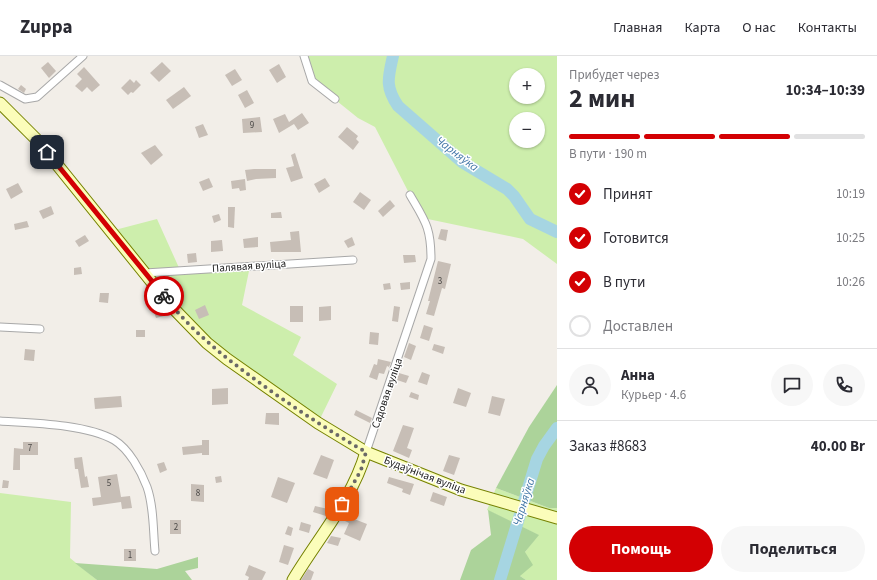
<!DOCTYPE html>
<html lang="ru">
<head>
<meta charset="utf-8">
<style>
	body { margin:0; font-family:"Source Sans 3",sans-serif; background:#f7f7f7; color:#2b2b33; height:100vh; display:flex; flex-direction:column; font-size:15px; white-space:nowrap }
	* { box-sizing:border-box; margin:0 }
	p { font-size:13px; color:#7c7c81 }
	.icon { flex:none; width:22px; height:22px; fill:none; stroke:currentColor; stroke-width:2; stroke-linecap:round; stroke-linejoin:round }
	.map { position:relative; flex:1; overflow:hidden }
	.panel { display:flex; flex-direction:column; background:#fff; width:320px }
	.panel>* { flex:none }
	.buttons { position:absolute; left:509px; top:12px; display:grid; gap:8px }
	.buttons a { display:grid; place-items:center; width:36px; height:36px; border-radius:50%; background:#fff; box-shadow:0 1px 3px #0004; font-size:20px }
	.pin { position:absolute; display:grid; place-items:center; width:34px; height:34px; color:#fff; margin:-17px; border-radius:8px; box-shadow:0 2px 6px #0006 }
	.courier { position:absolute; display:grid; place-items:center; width:40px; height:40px; margin:-20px; border:3px solid #d30003; border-radius:50%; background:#fff; color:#222; box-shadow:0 1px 5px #0007 }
	.head em { font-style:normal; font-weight:700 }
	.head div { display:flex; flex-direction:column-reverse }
	.head { display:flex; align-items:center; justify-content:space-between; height:68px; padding:0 12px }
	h1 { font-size:26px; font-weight:700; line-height:30px }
	.bar { display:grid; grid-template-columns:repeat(4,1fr); gap:6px 4px; align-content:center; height:48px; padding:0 12px }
	.bar i { height:5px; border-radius:3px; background:#e1e1e2 }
	.bar .active { background:#d30003 }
	.bar p { grid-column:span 4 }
	.line { display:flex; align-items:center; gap:10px; padding:0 12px; border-top:1px solid #e1e1e2 }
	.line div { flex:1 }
	.round { display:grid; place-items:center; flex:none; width:42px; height:42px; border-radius:21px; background:#f7f7f7 }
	ol { padding:0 12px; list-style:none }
	li { display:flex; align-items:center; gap:12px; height:44px }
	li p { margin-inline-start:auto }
	li .icon { padding:4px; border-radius:50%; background:#d30003; color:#fff; stroke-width:4 }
	li:last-child { color:#7c7c81 }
	li i { width:22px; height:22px; border:2px solid #e1e1e2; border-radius:50% }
	.action { display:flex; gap:8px; margin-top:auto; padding:8px 12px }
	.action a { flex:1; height:46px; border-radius:24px; background:#d30003; color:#fff; font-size:16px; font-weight:700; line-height:46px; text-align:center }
	.action a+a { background:#f7f7f7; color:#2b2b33 }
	header { display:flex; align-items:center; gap:24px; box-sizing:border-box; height:56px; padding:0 20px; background:#fff; border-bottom:1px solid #e1e1e2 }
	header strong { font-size:19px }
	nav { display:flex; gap:22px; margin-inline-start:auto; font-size:14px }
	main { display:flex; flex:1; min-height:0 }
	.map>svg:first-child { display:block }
</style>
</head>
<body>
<header>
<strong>Zuppa</strong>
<nav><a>Главная</a><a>Карта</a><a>О нас</a><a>Контакты</a></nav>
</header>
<main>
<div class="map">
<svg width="557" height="524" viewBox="0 0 557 524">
	<rect width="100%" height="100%" fill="#f2eee8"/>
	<g fill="#cdeeac" fill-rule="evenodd">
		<path d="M 304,0 L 557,0 L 557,208 L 523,183 L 423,162 L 410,139 L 375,71 L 358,62 L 312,25 ZM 516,19 L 538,19 L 538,41 L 516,41 ZM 516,63 L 538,63 L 538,85 L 516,85 Z"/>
		<polygon points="157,163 180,214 250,210 242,249 301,281 293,299 337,328 318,367 207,287 111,175"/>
		<polygon points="496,432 549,452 557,452 557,524 526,524 520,520 525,496 538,479 487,454"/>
		<polygon points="0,437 71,446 70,502 97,524 0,524"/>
	</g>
	<g fill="#acd39a">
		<polygon points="557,329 557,452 549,452 496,432 529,371"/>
		<polygon points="488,454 539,479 525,496 533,509 520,520 526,524 460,524 471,494 491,479"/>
		<polygon points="198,501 198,512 185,515 192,524 97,524 75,507 157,513"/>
	</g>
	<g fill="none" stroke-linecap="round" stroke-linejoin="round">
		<g stroke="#a6d5e2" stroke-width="12">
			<path d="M 393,0 C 388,22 385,31 398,50 L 462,106 L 507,133 L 514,140 L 530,163 L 557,176"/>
			<polyline points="500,524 537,403 544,390 557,372"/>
		</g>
	</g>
	<g fill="#c7beb6">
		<polygon points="48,6 56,15 49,22 41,12"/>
		<polygon points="162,6 171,15 159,26 150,17"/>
		<polygon points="279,8 286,21 277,27 269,14"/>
		<polygon points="84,11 100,29 92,36 87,31 82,36 75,30 82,23 77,18"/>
		<polygon points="235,13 242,24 232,30 225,19"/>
		<polygon points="130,23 134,27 136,24 141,29 133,37 131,36 128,39 121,32"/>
		<polygon points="21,29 26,33 24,37 18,33"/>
		<polygon points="184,31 191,40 173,53 166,44"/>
		<polygon points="247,34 254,47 245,52 238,39"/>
		<polygon points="302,57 309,67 298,74 294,68 279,77 273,63 285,58 289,66"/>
		<polygon points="260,61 262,76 243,77 242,63"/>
		<polygon points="203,68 208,79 199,82 195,71"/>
		<polygon points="347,71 358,80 356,83 359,86 353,94 338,81"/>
		<polygon points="155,89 163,99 151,109 141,97"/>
		<polygon points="295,97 303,122 291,126 286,112 294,110 291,99"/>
		<polygon points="254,113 276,113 276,122 256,123 247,125 245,114"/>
		<polygon points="209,122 213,131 203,135 199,126"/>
		<polygon points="325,122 330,130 319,137 314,128"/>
		<polygon points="245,123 246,134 240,135 239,132 232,133 231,125"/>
		<polygon points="18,127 23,136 11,143 6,133"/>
		<polygon points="360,136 371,144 364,154 353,146"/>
		<polygon points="390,144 395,150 383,161 378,155"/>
		<polygon points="51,150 54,158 43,163 39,155"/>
		<polygon points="228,151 235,151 234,172 228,171"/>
		<polygon points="281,156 282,162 271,162 271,157"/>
		<polygon points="219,158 221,164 214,167 212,160"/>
		<polygon points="27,165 29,171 15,174 14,168"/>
		<polygon points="441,173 448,174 446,185 438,183"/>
		<polygon points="299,175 301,196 271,196 270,186 291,184 290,176"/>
		<polygon points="85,179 89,185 79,191 75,185"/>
		<polygon points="258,181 258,191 244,192 243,183"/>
		<polygon points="352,181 355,189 348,192 344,185"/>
		<polygon points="222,184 223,195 211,196 211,185"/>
		<polygon points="196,197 197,206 188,207 187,198"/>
		<polygon points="403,199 415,199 416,206 404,207"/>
		<polygon points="438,205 451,208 445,233 442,232 434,260 426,258 430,245 428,245"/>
		<polygon points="81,211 82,218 74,219 74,212"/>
		<polygon points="410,226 410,233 401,234 400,227"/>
		<polygon points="390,227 391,233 384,234 383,228"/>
		<polygon points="100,237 109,237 108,247 99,246"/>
		<polygon points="205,249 209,259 199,263 195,254"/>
		<rect x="290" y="250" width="13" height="16"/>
		<polygon points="331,250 331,264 319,265 319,251"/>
		<polygon points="394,250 400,251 398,266 392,265"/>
		<polygon points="161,253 164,260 156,262 154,256"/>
		<polygon points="424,269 433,272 429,285 420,282"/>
		<rect x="136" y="274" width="9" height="7"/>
		<polygon points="370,276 379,277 378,289 369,288"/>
		<polygon points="409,287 416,290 411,304 404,301"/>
		<polygon points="434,288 445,291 443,298 432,294"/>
		<polygon points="25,293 35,294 34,305 24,304"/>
		<polygon points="378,303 391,306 389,311 387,310 384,318 379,317 377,324 369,321 374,308 377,309"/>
		<polygon points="422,316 430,319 427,329 418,326"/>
		<polygon points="399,317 409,320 406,327 397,324"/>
		<polygon points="228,332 228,348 212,349 212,333"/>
		<polygon points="458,332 471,337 466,351 453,347"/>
		<polygon points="411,336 419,339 418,344 409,341"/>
		<polygon points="121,340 122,351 95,353 94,342"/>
		<polygon points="492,340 505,343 500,360 488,357"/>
		<polygon points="356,354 372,362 370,367 354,359"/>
		<polygon points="266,357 279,357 279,369 265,368"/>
		<polygon points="403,369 414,372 407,392 412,394 409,402 393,395"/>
		<polygon points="202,384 209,384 209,399 202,399 202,397 183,399 182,391 202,389"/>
		<polygon points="23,386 38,386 38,399 20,399 20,414 13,414 14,392 23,393"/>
		<polygon points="321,399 334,404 327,423 313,418"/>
		<polygon points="449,399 460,402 454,419 443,415"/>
		<polygon points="82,401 85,421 87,420 89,431 81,432 78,413 75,413 74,402"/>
		<polygon points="164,406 167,414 160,417 157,408"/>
		<polygon points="117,418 121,441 130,440 132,452 122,453 121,446 93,450 92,442 101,441 98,421"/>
		<polygon points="221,420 222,426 216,427 215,421"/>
		<polygon points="278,421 295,427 287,447 271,441"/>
		<polygon points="389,421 414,428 410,439 402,436 403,433 387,427"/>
		<polygon points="3,424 9,425 8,432 2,432"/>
		<polygon points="191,428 204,429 204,446 191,445"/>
		<polygon points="433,436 447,441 444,450 430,445"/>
		<polygon points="315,450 328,453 326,460 313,456"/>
		<polygon points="344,459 367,468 360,485 344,478 349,467 341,463"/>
		<rect x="170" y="464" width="11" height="14"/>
		<polygon points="301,466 311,469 309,477 299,474"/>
		<polygon points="288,470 293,472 291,480 285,478"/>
		<polygon points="331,480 341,482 338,490 327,487"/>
		<polygon points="284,489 294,492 288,509 279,506"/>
		<rect x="124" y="493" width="12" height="12"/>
		<polygon points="249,509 266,516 262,524 248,524 249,521 245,519"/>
		<polygon points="308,513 314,516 311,524 301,524"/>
	</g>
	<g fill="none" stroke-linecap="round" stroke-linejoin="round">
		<defs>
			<g id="street">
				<polyline points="304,0 312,25 335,43"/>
				<polyline points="0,29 25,43 37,41 83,0"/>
				<polyline points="145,217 353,204"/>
				<polyline points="0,271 40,273"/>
				<path d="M 0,365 C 32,367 86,368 114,384 C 129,393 141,415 147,431 C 154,451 153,475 155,495"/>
				<path d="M 366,396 L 431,203 C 431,171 425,165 410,139"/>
			</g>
			<g id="secondary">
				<polyline points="0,47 38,85 172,251 207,287 227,303 318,367 366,396 461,434 557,462"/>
				<path d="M 293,524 C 318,482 352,444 366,396"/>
			</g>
		</defs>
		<use href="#street" stroke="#a8a8a8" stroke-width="9"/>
		<use href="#secondary" stroke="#758100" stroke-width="13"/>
		<use href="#street" stroke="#fff" stroke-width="7"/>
		<use href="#secondary" stroke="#fbfdba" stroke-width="11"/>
	</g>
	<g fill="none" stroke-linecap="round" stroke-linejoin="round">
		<path stroke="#6a6967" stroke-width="4" stroke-dasharray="0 7.2" d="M 164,240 C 196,281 236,310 278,340 C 307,360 336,379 366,396 L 361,414 L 342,448"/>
		<polyline stroke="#d30003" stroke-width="5" points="47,96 164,240"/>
	</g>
	<g text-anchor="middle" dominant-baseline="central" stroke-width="3" stroke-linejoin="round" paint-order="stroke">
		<g font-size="9" fill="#4a4846">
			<text x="252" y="69">9</text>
			<text x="440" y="225">3</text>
			<text x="30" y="392">7</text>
			<text x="109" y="427">5</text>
			<text x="198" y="437">8</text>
			<text x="176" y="471">2</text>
			<text x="130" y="499">1</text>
		</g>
		<g font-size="11" fill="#212121" stroke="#fff">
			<text transform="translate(249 210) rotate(-4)">Палявая вуліца</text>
			<text transform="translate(387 337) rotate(-71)">Садовая вуліца</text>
			<text transform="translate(425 419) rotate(21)">Будаўнічая вуліца</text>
		</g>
		<g font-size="12" font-style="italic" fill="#4276a7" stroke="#fff">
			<text transform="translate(457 98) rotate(37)">Чарняўка</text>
			<text transform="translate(524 446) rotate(-73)">Чарняўка</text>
		</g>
	</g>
</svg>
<div class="buttons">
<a>+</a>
<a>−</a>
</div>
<div class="pin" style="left:342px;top:448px;background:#ea580c"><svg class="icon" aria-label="bag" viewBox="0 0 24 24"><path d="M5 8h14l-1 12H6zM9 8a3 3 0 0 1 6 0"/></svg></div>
<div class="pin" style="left:47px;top:96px;background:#1f2937"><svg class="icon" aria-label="home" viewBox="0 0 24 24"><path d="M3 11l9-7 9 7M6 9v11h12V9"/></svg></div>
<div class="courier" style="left:164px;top:240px"><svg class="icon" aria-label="bike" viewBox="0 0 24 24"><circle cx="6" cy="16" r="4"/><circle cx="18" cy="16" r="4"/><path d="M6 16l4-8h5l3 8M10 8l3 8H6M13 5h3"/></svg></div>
</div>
<section class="panel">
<div class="head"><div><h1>2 мин</h1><p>Прибудет через</p></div><em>10:34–10:39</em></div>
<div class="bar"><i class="active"></i><i class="active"></i><i class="active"></i><i></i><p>В пути · 190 m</p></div>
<ol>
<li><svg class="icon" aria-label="check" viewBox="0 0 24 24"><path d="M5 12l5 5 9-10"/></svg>Принят<p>10:19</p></li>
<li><svg class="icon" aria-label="check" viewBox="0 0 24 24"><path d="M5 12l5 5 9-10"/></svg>Готовится<p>10:25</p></li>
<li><svg class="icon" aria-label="check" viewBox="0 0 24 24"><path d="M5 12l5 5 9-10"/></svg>В пути<p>10:26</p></li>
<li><i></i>Доставлен</li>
</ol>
<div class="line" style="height:72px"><a class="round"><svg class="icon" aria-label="person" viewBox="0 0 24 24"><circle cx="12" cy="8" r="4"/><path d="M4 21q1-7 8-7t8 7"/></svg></a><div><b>Анна</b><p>Курьер · 4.6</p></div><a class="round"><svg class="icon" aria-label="chat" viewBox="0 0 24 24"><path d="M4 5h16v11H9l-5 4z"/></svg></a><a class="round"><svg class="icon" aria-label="phone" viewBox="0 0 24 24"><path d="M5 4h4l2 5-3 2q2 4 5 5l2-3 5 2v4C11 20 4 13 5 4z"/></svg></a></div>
<div class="line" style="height:52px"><div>Заказ #8683</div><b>40.00 Br</b></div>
<div class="action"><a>Помощь</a><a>Поделиться</a></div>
</section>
</main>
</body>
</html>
